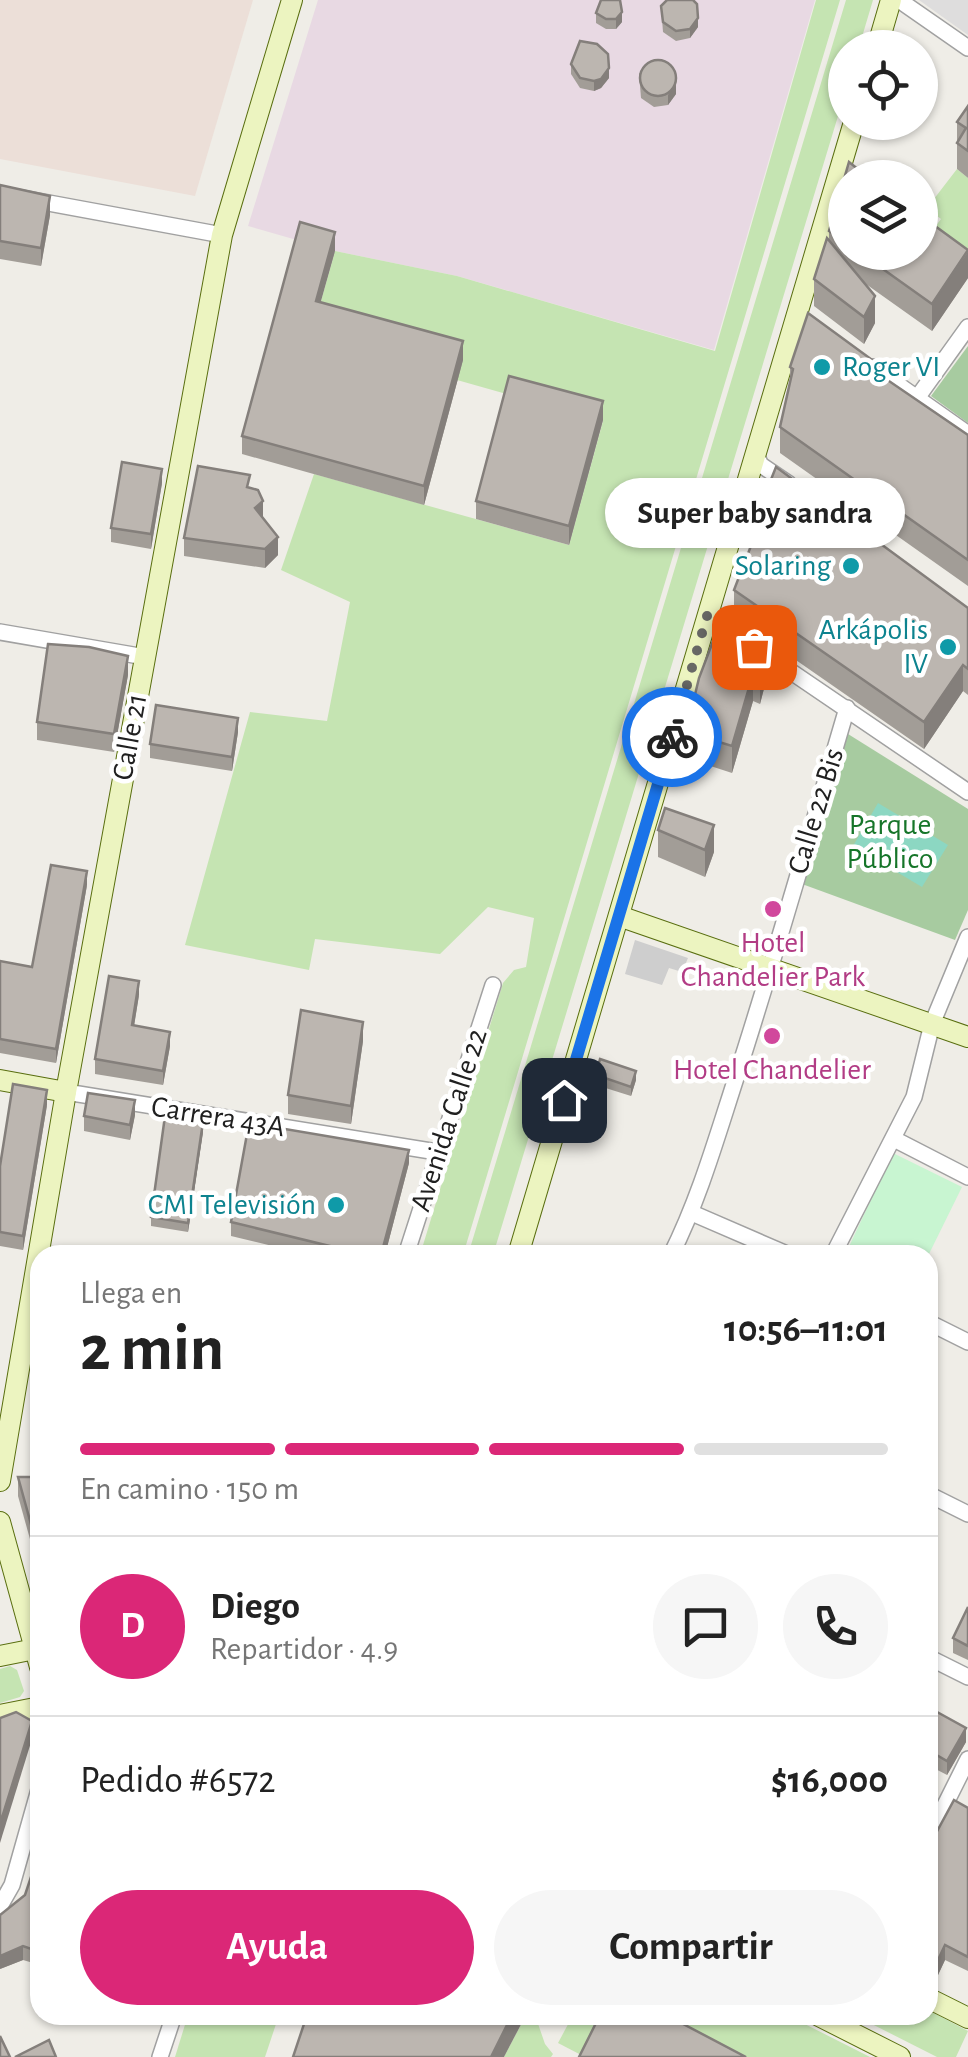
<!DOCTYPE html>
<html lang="es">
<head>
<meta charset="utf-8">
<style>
	body { margin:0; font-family:"Alegreya Sans",sans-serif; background:#f6f6f6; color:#222; height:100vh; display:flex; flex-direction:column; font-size:38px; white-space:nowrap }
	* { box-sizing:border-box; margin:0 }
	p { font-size:32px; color:#767676 }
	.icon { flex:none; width:55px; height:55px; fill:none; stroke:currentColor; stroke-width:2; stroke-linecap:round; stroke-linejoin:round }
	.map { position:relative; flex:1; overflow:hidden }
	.details { position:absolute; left:30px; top:1245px; width:908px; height:780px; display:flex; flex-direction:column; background:#fff; border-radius:30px; box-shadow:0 2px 8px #0004 }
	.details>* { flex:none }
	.buttons { position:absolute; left:828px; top:30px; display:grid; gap:20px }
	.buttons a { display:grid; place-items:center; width:110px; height:110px; border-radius:50%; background:#fff; box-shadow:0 2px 8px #0004; font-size:50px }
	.pin { position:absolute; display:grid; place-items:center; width:85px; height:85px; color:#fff; margin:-42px; border-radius:20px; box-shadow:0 5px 15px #0006 }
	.courier { position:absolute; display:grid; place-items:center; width:100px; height:100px; margin:-50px; border:8px solid #1a73e8; border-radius:50%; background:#fff; color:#222; box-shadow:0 2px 12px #0007 }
	.bubble { position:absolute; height:70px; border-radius:35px; background:#fff; box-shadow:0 2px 8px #0004; font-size:32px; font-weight:700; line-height:70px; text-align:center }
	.summary em { font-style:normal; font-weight:700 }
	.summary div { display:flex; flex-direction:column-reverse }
	.summary { display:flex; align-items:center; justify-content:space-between; height:170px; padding:0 50px }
	h1 { font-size:65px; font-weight:700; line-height:75px }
	.bar { display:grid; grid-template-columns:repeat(4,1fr); gap:15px 10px; align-content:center; height:120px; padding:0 50px }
	.bar i { height:12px; border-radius:8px; background:#e0e0e0 }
	.bar .current { background:#db2777 }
	.bar p { grid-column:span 4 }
	.line { display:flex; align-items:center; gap:25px; padding:0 50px; border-top:2px solid #e0e0e0 }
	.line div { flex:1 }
	.round { display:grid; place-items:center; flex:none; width:105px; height:105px; border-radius:52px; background:#f6f6f6 }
	.action { display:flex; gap:20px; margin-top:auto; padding:20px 50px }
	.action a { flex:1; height:115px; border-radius:60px; background:#db2777; color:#fff; font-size:40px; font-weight:700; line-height:115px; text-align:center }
	.action a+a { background:#f6f6f6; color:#222 }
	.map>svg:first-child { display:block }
</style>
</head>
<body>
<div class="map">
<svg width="968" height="2057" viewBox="0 0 968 2057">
	<rect width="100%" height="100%" fill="#efede7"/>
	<polygon fill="#dedddd" points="919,0 968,0 968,35"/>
	<polygon fill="#e8d9e3" points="318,0 815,0 714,350 457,276 335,251 248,226"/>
	<polygon fill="#cecece" points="635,940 688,958 682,972 669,968 662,985 625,974"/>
	<polygon fill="#ecdfd8" points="0,0 253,0 195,196 0,159"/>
	<g fill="#c5e4b2">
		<polygon points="816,0 840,0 463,1255 420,1255 503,983 514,970 526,967 534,918 488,907 440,954 315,939 309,970 185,945 250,712 327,721 350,602 281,570 314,474 569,545 603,421 457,380 462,361 316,319 335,251 457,276 715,351"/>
		<polygon points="846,0 873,0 859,47 845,48 845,93 493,1255 468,1255"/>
		<polygon points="957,169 968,178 968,267 923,243 941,219 927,208"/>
		<polygon points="10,1666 17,1670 24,1691 20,1697 0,1703 0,1669"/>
		<polygon points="928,2010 968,2031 956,2057 937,2057 854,2015 928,2015"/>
		<polygon points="188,2015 279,2015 265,2057 175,2057"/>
		<polygon points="526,2015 535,2015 545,2044 553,2054 551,2057 504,2057"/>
		<polygon points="573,2015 614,2015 585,2057 558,2043"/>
		<polygon points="616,2015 787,2015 870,2057 696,2057"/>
	</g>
	<g fill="#a7cba0">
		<polygon points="968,346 968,423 931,396"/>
		<polygon points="848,734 968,809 968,910 955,940 802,884"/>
	</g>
	<polygon fill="#c8f5d1" points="893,1153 962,1187 928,1256 845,1255"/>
	<polygon fill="#8cd7c2" points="878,803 948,845 922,887 853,846"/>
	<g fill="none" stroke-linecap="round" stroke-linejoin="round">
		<defs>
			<g id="street">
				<polyline points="899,0 968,48"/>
				<polyline points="0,194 222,235"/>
				<polyline points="873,367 968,434"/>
				<polyline points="917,398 968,327"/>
				<polyline points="755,453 761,465 789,484"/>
				<polyline points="0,632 145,657"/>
				<polyline points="752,645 968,792"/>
				<polyline points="66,1092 437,1152"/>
				<polyline points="894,1139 968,1177"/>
				<polyline points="692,1213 789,1255"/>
				<polyline points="406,1255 493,985"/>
				<path d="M 671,1255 C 700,1197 717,1136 737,1075 C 776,954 811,830 847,708"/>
				<polyline points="833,1255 914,1097 932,1024 968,937"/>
				<polyline points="928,1322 968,1342"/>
				<polyline points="928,1494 968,1514"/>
				<polyline points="928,1657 968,1677"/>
				<polyline points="928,1839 968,1759"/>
				<polyline points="0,1906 12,1885 40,1786"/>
				<polyline points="160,2057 174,2015"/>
			</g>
			<g id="secondary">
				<polyline points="877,48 891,0"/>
				<polyline points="619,916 968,1037"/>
				<polyline points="0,1080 66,1092"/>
				<polyline points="518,1255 854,122"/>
				<polyline points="0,1481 66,1092 222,235 292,0"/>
				<polyline points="0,1522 40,1667"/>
				<polyline points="0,1656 40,1648"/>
				<polyline points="0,1715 40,1707"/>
				<polyline points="928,1998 968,2018"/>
				<polyline points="817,2015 900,2057"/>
			</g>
		</defs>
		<use href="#street" stroke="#a1a1a1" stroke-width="18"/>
		<use href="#secondary" stroke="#596e0f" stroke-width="22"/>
		<use href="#street" stroke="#fff" stroke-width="15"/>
		<use href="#secondary" stroke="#ecf4c0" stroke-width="20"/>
	</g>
	<g fill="#a29d97">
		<polygon points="661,6 698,27 690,38 676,41 663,32"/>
		<polygon points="596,13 622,22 616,29 606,29 596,23"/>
		<polygon points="571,64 609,78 601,88 594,91 580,88 571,74"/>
		<polygon points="639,73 676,94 668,105 654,107 641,98"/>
		<polygon points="968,106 968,178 957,169 957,122"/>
		<polygon points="845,178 845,252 920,252 968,250 968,278 932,331 863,282 875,323 864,344 814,306 814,279 829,240 829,231"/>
		<polygon points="0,185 50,215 41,266 0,259"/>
		<polygon points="335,251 320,302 463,360 424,505 242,454 242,436"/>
		<polygon points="790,367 890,382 968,435 968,586 780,453 780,427 790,382"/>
		<polygon points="603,420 569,545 476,519 476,501"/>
		<polygon points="162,483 151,549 111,542 111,528"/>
		<polygon points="250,488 278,555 265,568 184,556 184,538"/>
		<polygon points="754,522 968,608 968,695 963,691 924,749 734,617 734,590 754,538"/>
		<polygon points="768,673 760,704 753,701 732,773 686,758 686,732 699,678"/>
		<polygon points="128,675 114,752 37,740 37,722"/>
		<polygon points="238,732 232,771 150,758 150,744"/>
		<polygon points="658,830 714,852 705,877 658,857"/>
		<polygon points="87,885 56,1063 0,1053 0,961 32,967"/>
		<polygon points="139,995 134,1025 170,1046 163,1085 95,1074 95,1059"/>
		<polygon points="363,1041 351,1124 288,1114 288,1095"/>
		<polygon points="596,1075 636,1080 631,1096 596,1085"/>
		<polygon points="47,1105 23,1250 0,1246 0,1166"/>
		<polygon points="135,1115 130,1140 84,1131 84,1116"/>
		<polygon points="203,1132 188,1232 151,1226 151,1217"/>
		<polygon points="409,1163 385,1255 310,1255 231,1236 231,1222"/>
		<polygon points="18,1477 40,1477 40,1575 18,1496"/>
		<polygon points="968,1607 968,1660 953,1653 953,1638"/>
		<polygon points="928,1707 966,1742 947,1775 928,1765"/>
		<polygon points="968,1808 968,1971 945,1960 938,1975 928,1970 928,1848"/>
		<polygon points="40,1864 40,1965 23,1960 0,1969 25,1895"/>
	</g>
	<g fill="#847f7b">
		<polygon points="622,12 622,22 616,29 616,19"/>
		<polygon points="698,18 698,27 690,38 690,29"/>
		<polygon points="609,68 609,78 601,88 594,91 594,81"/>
		<polygon points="676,84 676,94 668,105 668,95"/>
		<polygon points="50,196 50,215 41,266 41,248"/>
		<polygon points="335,232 335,251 316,319 316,301"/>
		<polygon points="968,252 968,278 932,331 932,304"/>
		<polygon points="875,296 875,323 864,344 864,317"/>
		<polygon points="463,341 463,360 424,505 424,486"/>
		<polygon points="603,401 603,420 569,545 569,526"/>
		<polygon points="162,469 162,483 151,549 151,534"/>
		<polygon points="263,501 263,519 255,508"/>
		<polygon points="278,537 278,555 265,568 265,549"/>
		<polygon points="768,647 768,673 760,704 760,677"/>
		<polygon points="128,656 128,675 114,752 114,734"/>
		<polygon points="963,665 963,691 924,749 924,722"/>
		<polygon points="753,674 753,701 732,773 732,746"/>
		<polygon points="238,718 238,732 232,771 232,757"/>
		<polygon points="714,825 714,852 705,877 705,850"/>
		<polygon points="87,871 87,885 56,1063 56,1049"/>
		<polygon points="139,981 139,995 132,1039 132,1025"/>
		<polygon points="363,1022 363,1041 351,1124 351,1106"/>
		<polygon points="170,1032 170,1046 163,1085 163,1071"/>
		<polygon points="636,1071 636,1080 631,1096 631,1087"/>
		<polygon points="47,1090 47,1105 23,1250 23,1236"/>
		<polygon points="135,1100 135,1115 130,1140 130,1125"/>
		<polygon points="203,1122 203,1132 188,1232 188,1223"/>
		<polygon points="409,1150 409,1163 385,1255 381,1255"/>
		<polygon points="32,1721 32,1739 0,1843 0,1824"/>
		<polygon points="966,1728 966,1742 947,1775 947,1761"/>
		<polygon points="945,1945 945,1960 938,1975 938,1960"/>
		<polygon points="23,1946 23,1960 0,1969 0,1956"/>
		<polygon points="512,2015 526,2015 504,2057 491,2057"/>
	</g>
	<g fill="#bcb6b0" stroke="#847f7b" stroke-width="2.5">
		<polygon points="601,0 620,0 622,12 616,19 606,19 596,13"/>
		<polygon points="667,0 693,0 697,4 698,18 690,29 676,31 663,22 661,6"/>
		<polygon points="580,41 597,44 608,54 609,68 601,79 594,81 580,78 571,64"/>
		<circle cx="658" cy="78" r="18"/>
		<polygon points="968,106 968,151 957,143 966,128 957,122"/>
		<polygon points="849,162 869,178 845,178 845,242 829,231"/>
		<polygon points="0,185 50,196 41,248 0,241"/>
		<polygon points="920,215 968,250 932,304 859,252 920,252"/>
		<polygon points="300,222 335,232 316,301 463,341 424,486 242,436"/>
		<polygon points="827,238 875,296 864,317 814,279"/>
		<polygon points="808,313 890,373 886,379 968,435 968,560 780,427 793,369 790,367"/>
		<polygon points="509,376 603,401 569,526 476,501"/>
		<polygon points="122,462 162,469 151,534 111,528"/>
		<polygon points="198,466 250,475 247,487 258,490 263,501 255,508 278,537 265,549 184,538"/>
		<polygon points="776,467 968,608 968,669 963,665 924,722 734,590 759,525 754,522"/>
		<polygon points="721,620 768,647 760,677 753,674 732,746 686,732 699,678"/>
		<polygon points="48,644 89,647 128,656 114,734 37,722"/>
		<polygon points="156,705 238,718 232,757 150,744"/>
		<polygon points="665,808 714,825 705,850 658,830"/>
		<polygon points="51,865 87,871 56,1049 0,1039 0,961 32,967"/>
		<polygon points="109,976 139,981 132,1025 170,1032 163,1071 95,1059"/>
		<polygon points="301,1010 363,1022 351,1106 288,1095"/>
		<polygon points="600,1059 636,1071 631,1087 596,1075"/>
		<polygon points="13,1084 47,1090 23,1236 0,1232 0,1166"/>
		<polygon points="88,1093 135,1100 130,1125 84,1116"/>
		<polygon points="165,1116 203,1122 188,1223 151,1217"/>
		<polygon points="249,1123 409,1150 381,1255 341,1255 342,1249 231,1222"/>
		<polygon points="18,1477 40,1477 40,1557"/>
		<polygon points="968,1607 968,1646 953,1638"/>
		<polygon points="928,1707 966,1728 947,1761 928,1750"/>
		<polygon points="16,1712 32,1721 0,1824 0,1718"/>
		<polygon points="954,1800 968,1808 968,1957 945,1945 938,1960 928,1955 928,1848"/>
		<polygon points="36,1862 40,1864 40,1952 23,1946 0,1956 0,1915 25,1895"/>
		<polygon points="307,2015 512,2015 491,2057 293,2057"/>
		<polygon points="600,2015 666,2015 746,2057 579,2057"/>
		<polygon points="0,2036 10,2057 0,2057"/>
		<polygon points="49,2040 56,2057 15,2057"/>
	</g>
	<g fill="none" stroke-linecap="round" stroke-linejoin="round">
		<polyline stroke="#686866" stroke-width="10" stroke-dasharray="0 18" points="672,737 707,616 754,647"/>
		<polyline stroke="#1a73e8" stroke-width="12" points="564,1100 672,737"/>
	</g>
	<g fill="#0f9aa8" stroke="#fff" stroke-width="4">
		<circle cx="822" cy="367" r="10"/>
		<circle cx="851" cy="566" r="10"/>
		<circle cx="948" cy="647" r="10"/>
		<circle cx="336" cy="1205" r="10"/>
	</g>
	<g fill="#d1479c" stroke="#fff" stroke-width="4">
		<circle cx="773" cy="909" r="10"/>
		<circle cx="772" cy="1036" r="10"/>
	</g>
	<g text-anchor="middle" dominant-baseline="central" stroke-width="9" stroke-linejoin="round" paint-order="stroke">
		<g font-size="30" fill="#0d838f" stroke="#fff" text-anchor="end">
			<text x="842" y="367" text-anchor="start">Roger VI</text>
			<text x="831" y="566">Solaring</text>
			<text x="928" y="630">Arkápolis<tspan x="928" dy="34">IV</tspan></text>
			<text x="316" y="1205">CMI Televisión</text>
		</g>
		<g font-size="30" fill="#202020" stroke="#fff">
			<text transform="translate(130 737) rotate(-80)">Calle 21</text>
			<text transform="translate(816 811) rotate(-73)">Calle 22 Bis</text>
			<text transform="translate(218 1117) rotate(9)">Carrera 43A</text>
			<text transform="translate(449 1120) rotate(-72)">Avenida Calle 22</text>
		</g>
		<g font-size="30" fill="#167529" stroke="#fff">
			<text x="890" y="825">Parque<tspan x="890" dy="34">Público</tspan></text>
		</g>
		<g font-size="30" fill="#b23c85" stroke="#fff">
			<text x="773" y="943">Hotel<tspan x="773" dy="34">Chandelier Park</tspan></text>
			<text x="772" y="1070">Hotel Chandelier</text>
		</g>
	</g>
</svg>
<div class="buttons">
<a><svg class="icon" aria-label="locate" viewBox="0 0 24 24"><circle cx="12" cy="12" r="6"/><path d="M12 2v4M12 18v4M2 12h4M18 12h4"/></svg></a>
<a><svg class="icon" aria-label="layers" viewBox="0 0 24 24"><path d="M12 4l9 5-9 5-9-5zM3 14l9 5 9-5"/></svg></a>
</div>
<div class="pin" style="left:754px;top:647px;background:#ea580c"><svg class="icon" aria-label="bag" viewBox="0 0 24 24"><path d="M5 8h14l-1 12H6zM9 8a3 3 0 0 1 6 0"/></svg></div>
<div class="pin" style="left:564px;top:1100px;background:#1f2937"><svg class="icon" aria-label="home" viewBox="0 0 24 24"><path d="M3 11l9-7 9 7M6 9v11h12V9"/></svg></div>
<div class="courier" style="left:672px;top:737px"><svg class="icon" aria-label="bike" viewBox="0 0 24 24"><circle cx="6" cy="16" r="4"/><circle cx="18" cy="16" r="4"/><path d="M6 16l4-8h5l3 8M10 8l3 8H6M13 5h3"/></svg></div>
<div class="bubble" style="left:605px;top:478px;width:300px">Super baby sandra</div>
<section class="details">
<div class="summary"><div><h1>2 min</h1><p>Llega en</p></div><em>10:56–11:01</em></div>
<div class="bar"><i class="current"></i><i class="current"></i><i class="current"></i><i></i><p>En camino · 150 m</p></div>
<div class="line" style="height:180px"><b class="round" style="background:#db2777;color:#fff">D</b><div><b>Diego</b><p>Repartidor · 4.9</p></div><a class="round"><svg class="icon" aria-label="chat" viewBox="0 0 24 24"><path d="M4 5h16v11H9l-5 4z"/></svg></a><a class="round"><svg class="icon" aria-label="phone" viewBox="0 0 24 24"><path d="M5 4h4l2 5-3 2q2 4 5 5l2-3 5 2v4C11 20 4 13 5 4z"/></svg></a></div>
<div class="line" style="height:130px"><div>Pedido #6572</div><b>$16,000</b></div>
<div class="action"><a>Ayuda</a><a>Compartir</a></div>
</section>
</div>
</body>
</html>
